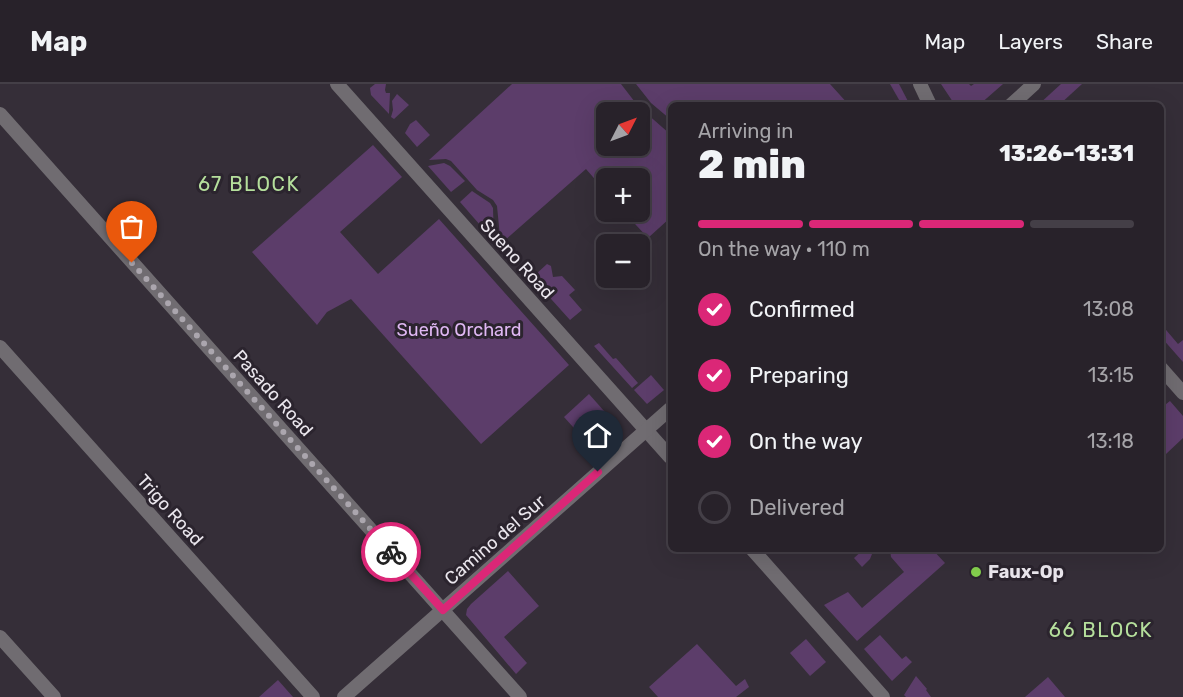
<!DOCTYPE html>
<html lang="en">
<head>
<meta charset="utf-8">
<style>
	body { margin:0; font-family:Rubik,sans-serif; background:#302a32; color:#f1f3f6; height:100vh; display:flex; flex-direction:column; font-size:22px; white-space:nowrap }
	* { box-sizing:border-box; margin:0 }
	p { font-size:20px; color:#a5a4a8 }
	.icon { flex:none; width:33px; height:33px; fill:none; stroke:currentColor; stroke-width:2; stroke-linecap:round; stroke-linejoin:round }
	.map { position:relative; flex:1; overflow:hidden }
	.details { position:absolute; left:668px; top:18px; width:496px; height:450px; display:flex; flex-direction:column; background:#28222a; border-radius:9px; box-shadow:0 6px 24px #0002,0 0 0 2px #443f47 }
	.details>* { flex:none }
	.needle { width:39px; rotate:48deg }
	.tools { position:absolute; left:596px; top:18px; display:grid; gap:12px }
	.tools a { display:grid; place-items:center; width:54px; height:54px; border-radius:9px; background:#28222a; box-shadow:0 6px 24px #0002,0 0 0 2px #443f47; font-size:30px }
	.pin { position:absolute; display:grid; place-items:center; width:51px; height:51px; color:#fff; margin:-62px -26px; border-radius:50% 50% 50% 0; rotate:-45deg; box-shadow:0 0 6px #0007 }
	.pin .icon { rotate:45deg }
	.courier { position:absolute; display:grid; place-items:center; width:60px; height:60px; margin:-30px; border:4px solid #db2777; border-radius:50%; background:#fff; color:#222; box-shadow:0 2px 8px #0007 }
	.head em { font-style:normal; font-weight:800 }
	.head div { display:flex; flex-direction:column-reverse }
	.head { display:flex; align-items:center; justify-content:space-between; height:102px; padding:0 30px }
	h1 { font-size:39px; font-weight:800; line-height:45px }
	.bar { display:grid; grid-template-columns:repeat(4,1fr); gap:9px 6px; align-content:center; height:72px; padding:0 30px }
	.bar i { height:8px; border-radius:4px; background:#443f47 }
	.bar .selected { background:#db2777 }
	.bar p { grid-column:span 4 }
	ol { padding:0 30px; list-style:none }
	li { display:flex; align-items:center; gap:18px; height:66px }
	li p { margin-inline-start:auto }
	li .icon { padding:6px; border-radius:50%; background:#db2777; color:#fff; stroke-width:4 }
	li:last-child { color:#a5a4a8 }
	li i { width:33px; height:33px; border:3px solid #443f47; border-radius:50% }
	header { display:flex; align-items:center; gap:36px; box-sizing:border-box; height:84px; padding:0 30px; background:#28222a; border-bottom:2px solid #443f47 }
	header strong { font-size:28px }
	nav { display:flex; gap:33px; margin-inline-start:auto; font-size:21px }
	.map>svg:first-child { display:block }
</style>
</head>
<body>
<header>
<strong>Map</strong>
<nav><a>Map</a><a>Layers</a><a>Share</a></nav>
</header>
<div class="map">
<svg width="1183" height="613" viewBox="0 0 1183 613">
	<rect width="100%" height="100%" fill="#352e38"/>
	<g fill="#5c3d6a" fill-rule="evenodd">
		<polygon points="375,0 386,0 385,6 386,9 390,9 389,30 371,11 370,4"/>
		<path d="M 512,0 L 621,0 L 638,22 L 670,50 L 670,134 L 648,154 L 624,128 L 639,128 L 639,94 L 606,94 L 606,108 L 586,85 L 503,158 L 500,153 L 497,122 L 493,116 L 477,106 L 451,77 L 446,75 L 429,76 ZM 606,28 L 639,28 L 639,62 L 606,62 Z"/>
		<polygon points="636,0 830,0 849,21 670,21 670,35 651,19"/>
		<polygon points="890,0 899,0 910,21 902,21"/>
		<polygon points="941,0 969,0 971,2 974,0 1003,0 979,21 955,21"/>
		<polygon points="1061,0 1082,0 1059,21 1038,21"/>
		<polygon points="397,10 409,21 394,35 391,33 393,26 392,17"/>
		<polygon points="416,36 430,51 417,63 405,49 410,40"/>
		<polygon points="373,61 402,93 340,148 378,190 439,135 569,281 481,360 351,215 327,228 317,241 252,168"/>
		<polygon points="444,79 450,82 465,97 451,108 428,82"/>
		<polygon points="472,107 490,119 493,124 494,157 460,118"/>
		<polygon points="547,180 551,182 553,193 562,192 575,206 569,211 582,226 570,236 534,196 535,191"/>
		<polygon points="1161,240 1178,260 1183,256 1183,278 1161,253"/>
		<polygon points="599,259 613,275 616,274 638,299 632,304 594,262"/>
		<polygon points="651,291 664,306 647,320 634,306"/>
		<polygon points="589,310 612,336 612,346 592,364 564,333"/>
		<polygon points="1170,317 1183,332 1183,354 1166,370 1161,364 1161,360 1166,356 1161,350 1161,324"/>
		<polygon points="864,465 874,465 870,475 862,483 854,474"/>
		<polygon points="890,465 932,465 945,479 857,557 824,521 848,508 862,524 904,488 891,473"/>
		<polygon points="508,487 539,522 504,553 527,579 516,590 466,531 467,525 471,520"/>
		<polygon points="880,551 902,575 906,572 912,578 892,597 864,565"/>
		<polygon points="806,555 826,578 810,592 790,569"/>
		<polygon points="697,560 736,602 745,595 749,603 736,613 658,613 649,603"/>
		<polygon points="916,592 927,605 926,606 931,613 906,613 904,611"/>
		<polygon points="1048,593 1065,613 1025,613"/>
		<polygon points="278,596 293,613 259,613"/>
	</g>
	<g fill="none" stroke-linecap="round" stroke-linejoin="round">
		<g stroke="#706c71" stroke-width="14">
			<polyline points="337,0 670,373"/>
			<polyline points="920,0 930,21"/>
			<polyline points="1011,21 1034,0"/>
			<polyline points="0,30 520,613"/>
			<polyline points="0,263 313,613"/>
			<polyline points="1161,284 1183,309"/>
			<polyline points="752,465 883,613"/>
			<polyline points="0,553 54,613"/>
			<polyline points="344,613 670,325"/>
		</g>
	</g>
	<g fill="none" stroke-linecap="round" stroke-linejoin="round">
		<polyline stroke="#aba6ae" stroke-width="6" stroke-dasharray="0 10.8" points="132,179 391,468"/>
		<polyline stroke="#db2777" stroke-width="8" points="391,468 443,526 598,388"/>
	</g>
	<circle fill="#84cf4d" stroke="#2b242e" stroke-width="2" cx="976" cy="488" r="6"/>
	<g text-anchor="middle" dominant-baseline="central" stroke-width="6" stroke-linejoin="round" paint-order="stroke">
		<g font-size="18" fill="#ebe7ee" stroke="#2b242e">
			<text transform="translate(517 175) rotate(48)">Sueno Road</text>
			<text transform="translate(273 309) rotate(48)">Pasado Road</text>
			<text transform="translate(170 426) rotate(48)">Trigo Road</text>
			<text transform="translate(495 456) rotate(-41)">Camino del Sur</text>
		</g>
		<g font-size="18" fill="#dfb7f3" stroke="#2b242e">
			<text x="459" y="246">Sueño Orchard</text>
		</g>
		<g font-size="18" font-weight="bold" fill="#ebe7ee" stroke="#2b242e" text-anchor="start">
			<text x="988" y="488">Faux-Op</text>
		</g>
		<g font-size="20" letter-spacing="1.5" fill="#b5df9c" stroke="#2b242e">
			<text x="249" y="100">67 BLOCK</text>
			<text x="1101" y="546">66 BLOCK</text>
		</g>
	</g>
</svg>
<div class="tools">
<a><svg class="needle" viewBox="-14 -14 28 28"><path d="M0-13l5 13h-10z" fill="#e53935"/><path d="M0 13l5-13h-10z" fill="#a5a4a8"/></svg></a>
<a>+</a>
<a>−</a>
</div>
<div class="pin" style="left:132px;top:179px;background:#ea580c"><svg class="icon" aria-label="bag" viewBox="0 0 24 24"><path d="M5 8h14l-1 12H6zM9 8a3 3 0 0 1 6 0"/></svg></div>
<div class="pin" style="left:598px;top:388px;background:#1f2937"><svg class="icon" aria-label="home" viewBox="0 0 24 24"><path d="M3 11l9-7 9 7M6 9v11h12V9"/></svg></div>
<div class="courier" style="left:391px;top:468px"><svg class="icon" aria-label="bike" viewBox="0 0 24 24"><circle cx="6" cy="16" r="4"/><circle cx="18" cy="16" r="4"/><path d="M6 16l4-8h5l3 8M10 8l3 8H6M13 5h3"/></svg></div>
<section class="details">
<div class="head"><div><h1>2 min</h1><p>Arriving in</p></div><em>13:26–13:31</em></div>
<div class="bar"><i class="selected"></i><i class="selected"></i><i class="selected"></i><i></i><p>On the way · 110 m</p></div>
<ol>
<li><svg class="icon" aria-label="check" viewBox="0 0 24 24"><path d="M5 12l5 5 9-10"/></svg>Confirmed<p>13:08</p></li>
<li><svg class="icon" aria-label="check" viewBox="0 0 24 24"><path d="M5 12l5 5 9-10"/></svg>Preparing<p>13:15</p></li>
<li><svg class="icon" aria-label="check" viewBox="0 0 24 24"><path d="M5 12l5 5 9-10"/></svg>On the way<p>13:18</p></li>
<li><i></i>Delivered</li>
</ol>
</section>
</div>
</body>
</html>
